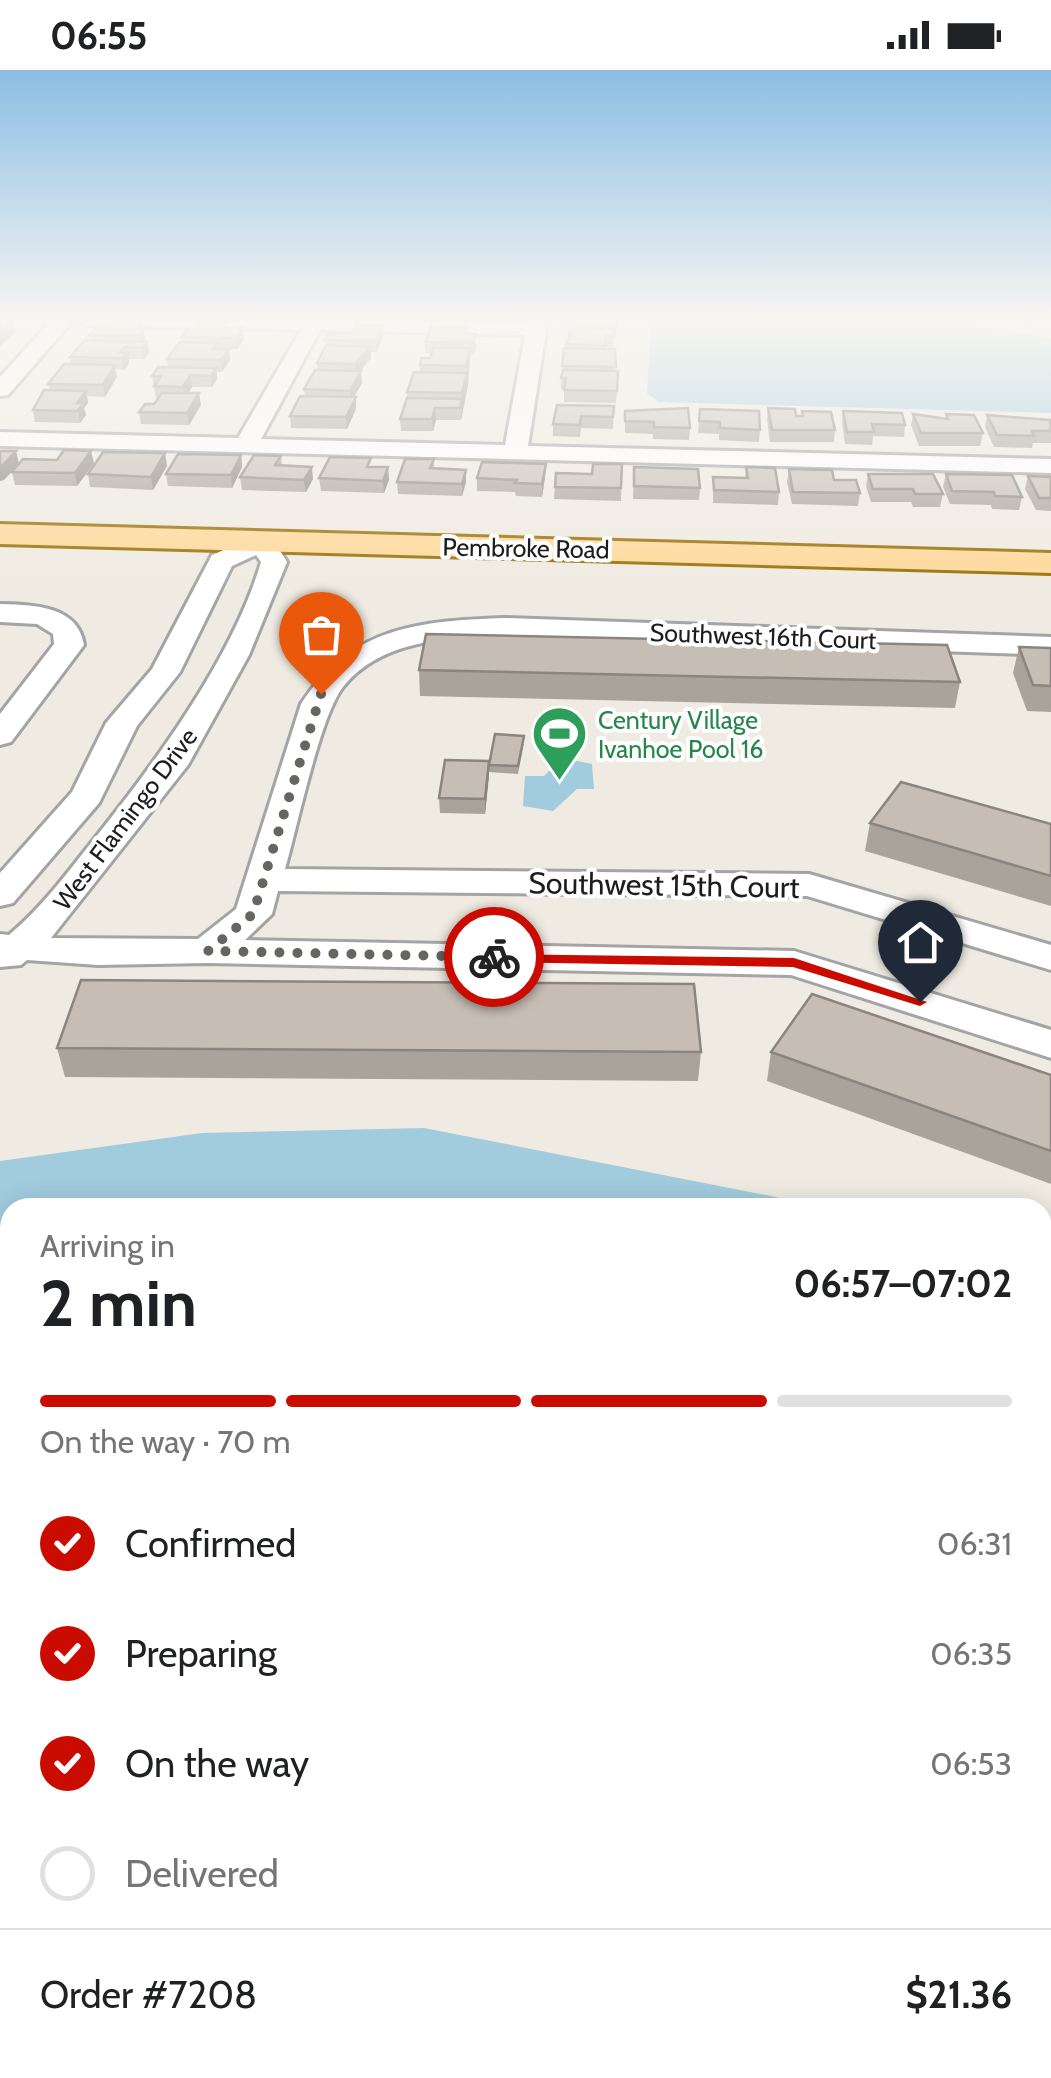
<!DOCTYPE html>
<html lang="en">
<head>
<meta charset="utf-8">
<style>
	body { margin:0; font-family:Cabin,sans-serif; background:#f6f6f6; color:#202124; height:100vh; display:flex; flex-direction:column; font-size:38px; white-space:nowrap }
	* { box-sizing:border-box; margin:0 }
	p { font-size:32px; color:#757577 }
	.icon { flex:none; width:55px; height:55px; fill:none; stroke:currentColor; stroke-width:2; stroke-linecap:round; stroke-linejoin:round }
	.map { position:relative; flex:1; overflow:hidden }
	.details { position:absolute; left:0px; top:1128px; width:1052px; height:882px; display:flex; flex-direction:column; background:#fff; border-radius:30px 30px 0 0; box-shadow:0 5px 25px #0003 }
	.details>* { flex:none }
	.pin { position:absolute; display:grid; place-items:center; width:85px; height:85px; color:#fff; margin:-102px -42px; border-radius:50% 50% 50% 0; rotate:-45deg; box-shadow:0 0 10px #0007 }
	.pin .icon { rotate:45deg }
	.courier { position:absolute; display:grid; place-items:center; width:100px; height:100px; margin:-50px; border:8px solid #ca0c00; border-radius:50%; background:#fff; color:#222; box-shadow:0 2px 12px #0007 }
	.overview em { font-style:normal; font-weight:700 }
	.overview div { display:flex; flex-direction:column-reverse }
	.overview { display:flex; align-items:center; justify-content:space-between; height:170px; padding:0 40px }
	h1 { font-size:65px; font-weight:700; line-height:75px }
	.bar { display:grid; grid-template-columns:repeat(4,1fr); gap:15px 10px; align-content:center; height:120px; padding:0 40px }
	.bar i { height:12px; border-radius:8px; background:#e0e0e0 }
	.bar .on { background:#ca0c00 }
	.bar p { grid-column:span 4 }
	.line { display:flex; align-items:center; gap:25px; padding:0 40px; border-top:2px solid #e0e0e0 }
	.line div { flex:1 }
	ol { padding:0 40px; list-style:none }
	li { display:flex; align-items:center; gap:30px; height:110px }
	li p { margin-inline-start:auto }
	li .icon { padding:10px; border-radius:50%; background:#ca0c00; color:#fff; stroke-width:4 }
	li:last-child { color:#757577 }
	li i { width:55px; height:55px; border:5px solid #e0e0e0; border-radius:50% }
	.status { display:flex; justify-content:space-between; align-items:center; height:70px; padding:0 50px; background:#fff; direction:ltr }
	.status svg { height:28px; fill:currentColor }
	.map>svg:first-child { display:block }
</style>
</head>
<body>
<div class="status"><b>06:55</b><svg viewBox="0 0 49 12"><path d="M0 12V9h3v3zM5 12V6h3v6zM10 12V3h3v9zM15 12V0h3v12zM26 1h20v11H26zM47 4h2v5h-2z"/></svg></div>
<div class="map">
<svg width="1051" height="2008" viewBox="0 0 1051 2008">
	<rect width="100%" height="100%" fill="#efebe2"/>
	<g fill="#a1ccde">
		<polygon points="651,249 934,249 1051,268 1051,343 659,332 647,323"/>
		<polygon points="562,688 592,694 594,719 577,719 553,741 523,736 525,706 544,706"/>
		<polygon points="424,1058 776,1127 800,1137 10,1138 10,1763 0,1762 0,1091 202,1063"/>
		<polygon points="1043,1240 1051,1243 1051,2008 830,2008 820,2000 1042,2000"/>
	</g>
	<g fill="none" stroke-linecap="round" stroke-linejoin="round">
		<defs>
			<g id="minor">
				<polygon points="53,249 74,249 8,325 0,326 0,307"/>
				<path d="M 75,249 L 528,253 L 528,249 L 548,249 L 528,376 L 1051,389 L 1051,403 L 0,376 L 0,362 L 238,368 L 301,260 L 85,255 ZM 320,260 L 525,265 L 505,375 L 261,369 Z"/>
				<path d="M 262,464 L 271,466 L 287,492 L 249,585 L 188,695 L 51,868 L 198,869 L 236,839 L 301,634 C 352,556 420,551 506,548 L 1051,567 L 1051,585 L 506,566 C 451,567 381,569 343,617 C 320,646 297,758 285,799 L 809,804 L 1051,875 L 1051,900 L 807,826 L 278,821 L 272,844 L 245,870 L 794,881 L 1051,960 L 1051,988 L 791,905 L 208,893 L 98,895 L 27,890 L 21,895 L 0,897 L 0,864 L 9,865 C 41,838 65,806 91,773 C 153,696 233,588 261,492 L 256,485 L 232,496 L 180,602 L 137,656 L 99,733 L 13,833 L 0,836 L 0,803 L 72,722 L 106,653 L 152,599 L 212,485 Z"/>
				<path d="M 0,534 C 32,535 78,535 84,575 L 11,672 L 0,675 L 0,644 L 54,574 L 53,564 L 37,554 L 0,552 Z"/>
			</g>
			<polygon id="major" points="0,454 1051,483 1051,503 0,474"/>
		</defs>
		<use href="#minor" stroke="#a4a4a4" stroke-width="6"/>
		<use href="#major" stroke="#966d00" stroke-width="6"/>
		<use href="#minor" fill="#fff" fill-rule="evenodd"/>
		<use href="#major" fill="#ffd897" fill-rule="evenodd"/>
	</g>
	<g fill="#aaa39c">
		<polygon points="569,249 617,249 617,266 614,266 613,277 606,277 606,279 615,279 615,301 618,301 616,333 564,332 564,319 561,319 562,296 566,274 570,266 568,266"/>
		<polygon points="1012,249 1034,249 1030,254"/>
		<polygon points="142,250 145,272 147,272 149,283 144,289 129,289 129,293 124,300 115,299 117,307 105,327 87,326 88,333 84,338 86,345 80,353 35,352 33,340 50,320 48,314 72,294 70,287 90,270 89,265 109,256"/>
		<polygon points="382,255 383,266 377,282 371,282 371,288 360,301 362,313 354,327 356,339 347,359 291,358 290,346 305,326 304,319 317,300 317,293 326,277 325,270"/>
		<polygon points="228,258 244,269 237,279 217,279 230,290 222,302 217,302 217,309 212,317 192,317 188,323 201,335 189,355 141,354 139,342 154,334 158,328 156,328 152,306 168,297 167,289 183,272 182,267"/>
		<polygon points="467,263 477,275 474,285 471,284 467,303 468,315 461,350 436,350 433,361 401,361 400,349 407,328 407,322 420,302 420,295 430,288 431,283 425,283 425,272"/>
		<polygon points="614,336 613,359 581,358 580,367 553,366 553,354"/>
		<polygon points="768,338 796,346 801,346 802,341 835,360 834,372 770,372 767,350"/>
		<polygon points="700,339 760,360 759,372 719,370 719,364 698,363"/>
		<polygon points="625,341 690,358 689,370 653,369 653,364 625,363"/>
		<polygon points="843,341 905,355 904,367 873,366 872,375 845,374 842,353"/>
		<polygon points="913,344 945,349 946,344 983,363 980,376 919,376 911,355"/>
		<polygon points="987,345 1051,352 1051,373 1033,373 1032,378 994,377 985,357"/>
		<polygon points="165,383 167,396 153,420 90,417 88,404"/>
		<polygon points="241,385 242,397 232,418 168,416 166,404"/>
		<polygon points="281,386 282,396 313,409 306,422 242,420 240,407"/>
		<polygon points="434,389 434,399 466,400 466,412 462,426 398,424 397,412"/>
		<polygon points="57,390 94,393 77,416 15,415 12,402"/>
		<polygon points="546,394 545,407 542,427 516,426 515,422 477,421 477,408"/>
		<polygon points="622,394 621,431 554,429 555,417"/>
		<polygon points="371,397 388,397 389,410 384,423 321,421 319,408"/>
		<polygon points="634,397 700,418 699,430 633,429"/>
		<polygon points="746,397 779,422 778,435 713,433 713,407 745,408"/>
		<polygon points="789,399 834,410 860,423 858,436 792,434 787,412"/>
		<polygon points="868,404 943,424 940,437 913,437 911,432 871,432 866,416"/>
		<polygon points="946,404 1022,427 1019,440 992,439 991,435 950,434 943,417"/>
		<polygon points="1028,406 1051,407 1051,441 1036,440 1025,419"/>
		<polygon points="1019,577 1051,578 1051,642 1027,641 1013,603"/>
		<polygon points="419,600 960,612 955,638 420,626"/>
		<polygon points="524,673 518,704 489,702 485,744 440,743 439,728 489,691"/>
		<polygon points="870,753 1051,754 1051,836 865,781"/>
		<polygon points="57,978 701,982 698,1011 65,1007"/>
		<polygon points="771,982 1051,1005 1051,1114 767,1011"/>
	</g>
	<g fill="#8b857f">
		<polygon points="13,250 16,261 0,277 0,264"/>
		<polygon points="142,250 145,270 140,277 139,266 135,259"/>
		<polygon points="382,255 383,266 377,282 376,271"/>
		<polygon points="243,258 244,269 237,279 236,268"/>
		<polygon points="147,272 149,283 144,289 142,278"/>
		<polygon points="124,277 125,285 128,282 129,293 124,300 120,282"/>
		<polygon points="371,277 371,288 356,305 355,294"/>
		<polygon points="471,278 468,315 461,350 462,323"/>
		<polygon points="229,279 230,290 222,302 221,290"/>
		<polygon points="115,295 117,307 105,327 103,315"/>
		<polygon points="216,298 217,309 212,317 211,306"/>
		<polygon points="361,301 362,313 351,332 350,321"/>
		<polygon points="190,305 192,317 185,329 183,317"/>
		<polygon points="86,321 88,333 84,338 86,345 80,353 77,333"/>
		<polygon points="199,323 201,335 189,355 187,343"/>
		<polygon points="356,327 356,339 347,359 346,347"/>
		<polygon points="435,338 436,350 433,361 432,349"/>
		<polygon points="16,381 19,394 4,410 0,411 0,398"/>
		<polygon points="91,381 94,393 77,416 75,403"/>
		<polygon points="165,383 167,396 153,420 151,407"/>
		<polygon points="241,385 242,397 232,418 231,405"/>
		<polygon points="546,394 545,407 542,427 542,414"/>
		<polygon points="312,397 313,409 306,422 304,410"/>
		<polygon points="388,397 389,410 384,423 383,411"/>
		<polygon points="466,400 466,412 462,426 462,414"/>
		<polygon points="489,691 489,706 485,744 485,729"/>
	</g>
	<g fill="#c6beb5" stroke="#8b857f" stroke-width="2.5">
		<polygon points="115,249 142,250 135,259 144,259 139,266 89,265 97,256 109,256"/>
		<polygon points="569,249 617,249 617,256 568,255"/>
		<polygon points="0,250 13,250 0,264"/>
		<polygon points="200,251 227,252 223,257 243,258 236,268 182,267 188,259 194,259"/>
		<polygon points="356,255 382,255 376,271 325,270 329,263 352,263"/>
		<polygon points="431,256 467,257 464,263 476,264 473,273 425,272"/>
		<polygon points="574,258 614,259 614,266 606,266 605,276 566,274"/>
		<polygon points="85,270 147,272 142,278 124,277 120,282 128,282 122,288 70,287"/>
		<polygon points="180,272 217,273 213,279 229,279 221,290 167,289"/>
		<polygon points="326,275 371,277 355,294 317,293"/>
		<polygon points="433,278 471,278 466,296 420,295 422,288 430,288"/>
		<polygon points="564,278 615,279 616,297 562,296"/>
		<polygon points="64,294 115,295 103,315 48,314"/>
		<polygon points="158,297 216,298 211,306 190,305 183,317 154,316 161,306 152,306"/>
		<polygon points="315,300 361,301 350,321 304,319"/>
		<polygon points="563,300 618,301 617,321 564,320 566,308 561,308"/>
		<polygon points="414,302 467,303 462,323 407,322"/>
		<polygon points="44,320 86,321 77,333 84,333 77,341 33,340"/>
		<polygon points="162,323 199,323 187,343 139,342 145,334 154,334"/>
		<polygon points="300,326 356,327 346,347 290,346"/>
		<polygon points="407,328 462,329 460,338 435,338 432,349 400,349"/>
		<polygon points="557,335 614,336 613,347 581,346 580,355 553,354"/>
		<polygon points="688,338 690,358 654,357 654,352 625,351 625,341"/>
		<polygon points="768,338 795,339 796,346 803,346 802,341 831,342 835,360 772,360"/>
		<polygon points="700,339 759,341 760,360 720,358 720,352 699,351"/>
		<polygon points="843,341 902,343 905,355 872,354 874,362 847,362"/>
		<polygon points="913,344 948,349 946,344 974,345 983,363 921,363"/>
		<polygon points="987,345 1050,350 1051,361 1032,361 1034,366 997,365"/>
		<polygon points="64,380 91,381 75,403 12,402 23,389 57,390"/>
		<polygon points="0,381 16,381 0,398"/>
		<polygon points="103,382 165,383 151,407 88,404"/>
		<polygon points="178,384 241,385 231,405 166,404"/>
		<polygon points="254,385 281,386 275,395 312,397 304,410 240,407"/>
		<polygon points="330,387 371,388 367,397 388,397 383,411 319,408"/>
		<polygon points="405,389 434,389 430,398 466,400 462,414 397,412"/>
		<polygon points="482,392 546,394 542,414 515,413 517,410 477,408"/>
		<polygon points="593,394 622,394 621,418 555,417 556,403 592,404"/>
		<polygon points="634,397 698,399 700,418 634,416"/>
		<polygon points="746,397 775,398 779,422 714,420 713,407 748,408"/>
		<polygon points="789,399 832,400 834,410 856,410 860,423 793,422"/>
		<polygon points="868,404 933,404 943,424 915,424 913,419 873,419"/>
		<polygon points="946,404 1012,405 1022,427 995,426 994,422 952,421"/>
		<polygon points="1028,406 1051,407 1051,428 1039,428"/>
		<polygon points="426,564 947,575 960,612 419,600"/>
		<polygon points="1019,577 1051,578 1051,616 1033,615"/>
		<polygon points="495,664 524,666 518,696 489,695"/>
		<polygon points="445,690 489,691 485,729 439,728"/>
		<polygon points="901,712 1051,754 1051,806 870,753"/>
		<polygon points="81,910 694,914 701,982 57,978"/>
		<polygon points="812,924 1051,1005 1051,1081 771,982"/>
		<polygon points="0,1944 10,1945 10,2000 554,2000 633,2008 0,2008"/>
	</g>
	<linearGradient id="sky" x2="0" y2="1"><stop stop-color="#8bbee4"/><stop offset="0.47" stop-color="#f8f6f2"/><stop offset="1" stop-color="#f8f6f2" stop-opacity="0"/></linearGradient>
	<rect width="1051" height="530" fill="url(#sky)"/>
	<polygon fill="#ca0c00" points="489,884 794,888 927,932 920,936 793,897 494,892 489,890"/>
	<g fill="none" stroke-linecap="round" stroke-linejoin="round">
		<polyline stroke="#666562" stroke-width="10" stroke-dasharray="0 18" points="321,624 253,844 208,881 494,887"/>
	</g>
	<defs>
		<symbol id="stadium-pin" viewBox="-11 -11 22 30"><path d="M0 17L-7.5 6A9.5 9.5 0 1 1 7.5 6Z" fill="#2e9e5b" stroke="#fff"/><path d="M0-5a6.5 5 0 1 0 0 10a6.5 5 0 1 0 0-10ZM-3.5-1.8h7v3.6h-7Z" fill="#fff"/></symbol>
	</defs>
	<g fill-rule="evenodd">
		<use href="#stadium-pin" x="528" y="632" width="63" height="86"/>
	</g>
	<g text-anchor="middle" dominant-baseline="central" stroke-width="8" stroke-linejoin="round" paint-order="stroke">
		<g font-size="25" fill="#1d1d1d" stroke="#fff">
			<text transform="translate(526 478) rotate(1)">Pembroke Road</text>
			<text transform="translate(763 566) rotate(2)">Southwest 16th Court</text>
			<text transform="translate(125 749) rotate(-53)">West Flamingo Drive</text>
		</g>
		<g font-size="25" fill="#27864d" stroke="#fff" text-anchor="start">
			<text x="598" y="650">Century Village<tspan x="598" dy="29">Ivanhoe Pool 16</tspan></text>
		</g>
		<g font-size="30" fill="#1d1d1d" stroke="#fff">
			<text transform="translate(664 815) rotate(1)">Southwest 15th Court</text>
		</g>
	</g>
</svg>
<div class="pin" style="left:321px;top:624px;background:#ea580c"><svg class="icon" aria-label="bag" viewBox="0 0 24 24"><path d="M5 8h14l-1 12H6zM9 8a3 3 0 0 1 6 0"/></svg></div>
<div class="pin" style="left:920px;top:932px;background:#1f2937"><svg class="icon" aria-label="home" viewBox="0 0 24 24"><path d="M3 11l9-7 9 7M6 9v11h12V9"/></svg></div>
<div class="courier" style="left:494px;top:887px"><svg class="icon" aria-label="bike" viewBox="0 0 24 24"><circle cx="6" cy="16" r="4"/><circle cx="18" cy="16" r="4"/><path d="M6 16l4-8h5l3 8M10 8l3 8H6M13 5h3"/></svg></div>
<section class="details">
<div class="overview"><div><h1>2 min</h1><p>Arriving in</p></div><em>06:57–07:02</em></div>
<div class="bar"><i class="on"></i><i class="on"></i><i class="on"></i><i></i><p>On the way · 70 m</p></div>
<ol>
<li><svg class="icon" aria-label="check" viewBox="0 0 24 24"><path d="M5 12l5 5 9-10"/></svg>Confirmed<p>06:31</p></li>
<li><svg class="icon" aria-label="check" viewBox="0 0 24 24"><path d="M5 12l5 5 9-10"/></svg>Preparing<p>06:35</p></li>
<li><svg class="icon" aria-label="check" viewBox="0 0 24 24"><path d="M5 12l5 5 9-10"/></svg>On the way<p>06:53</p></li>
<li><i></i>Delivered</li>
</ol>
<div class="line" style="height:130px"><div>Order #7208</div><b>$21.36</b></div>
</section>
</div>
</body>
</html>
